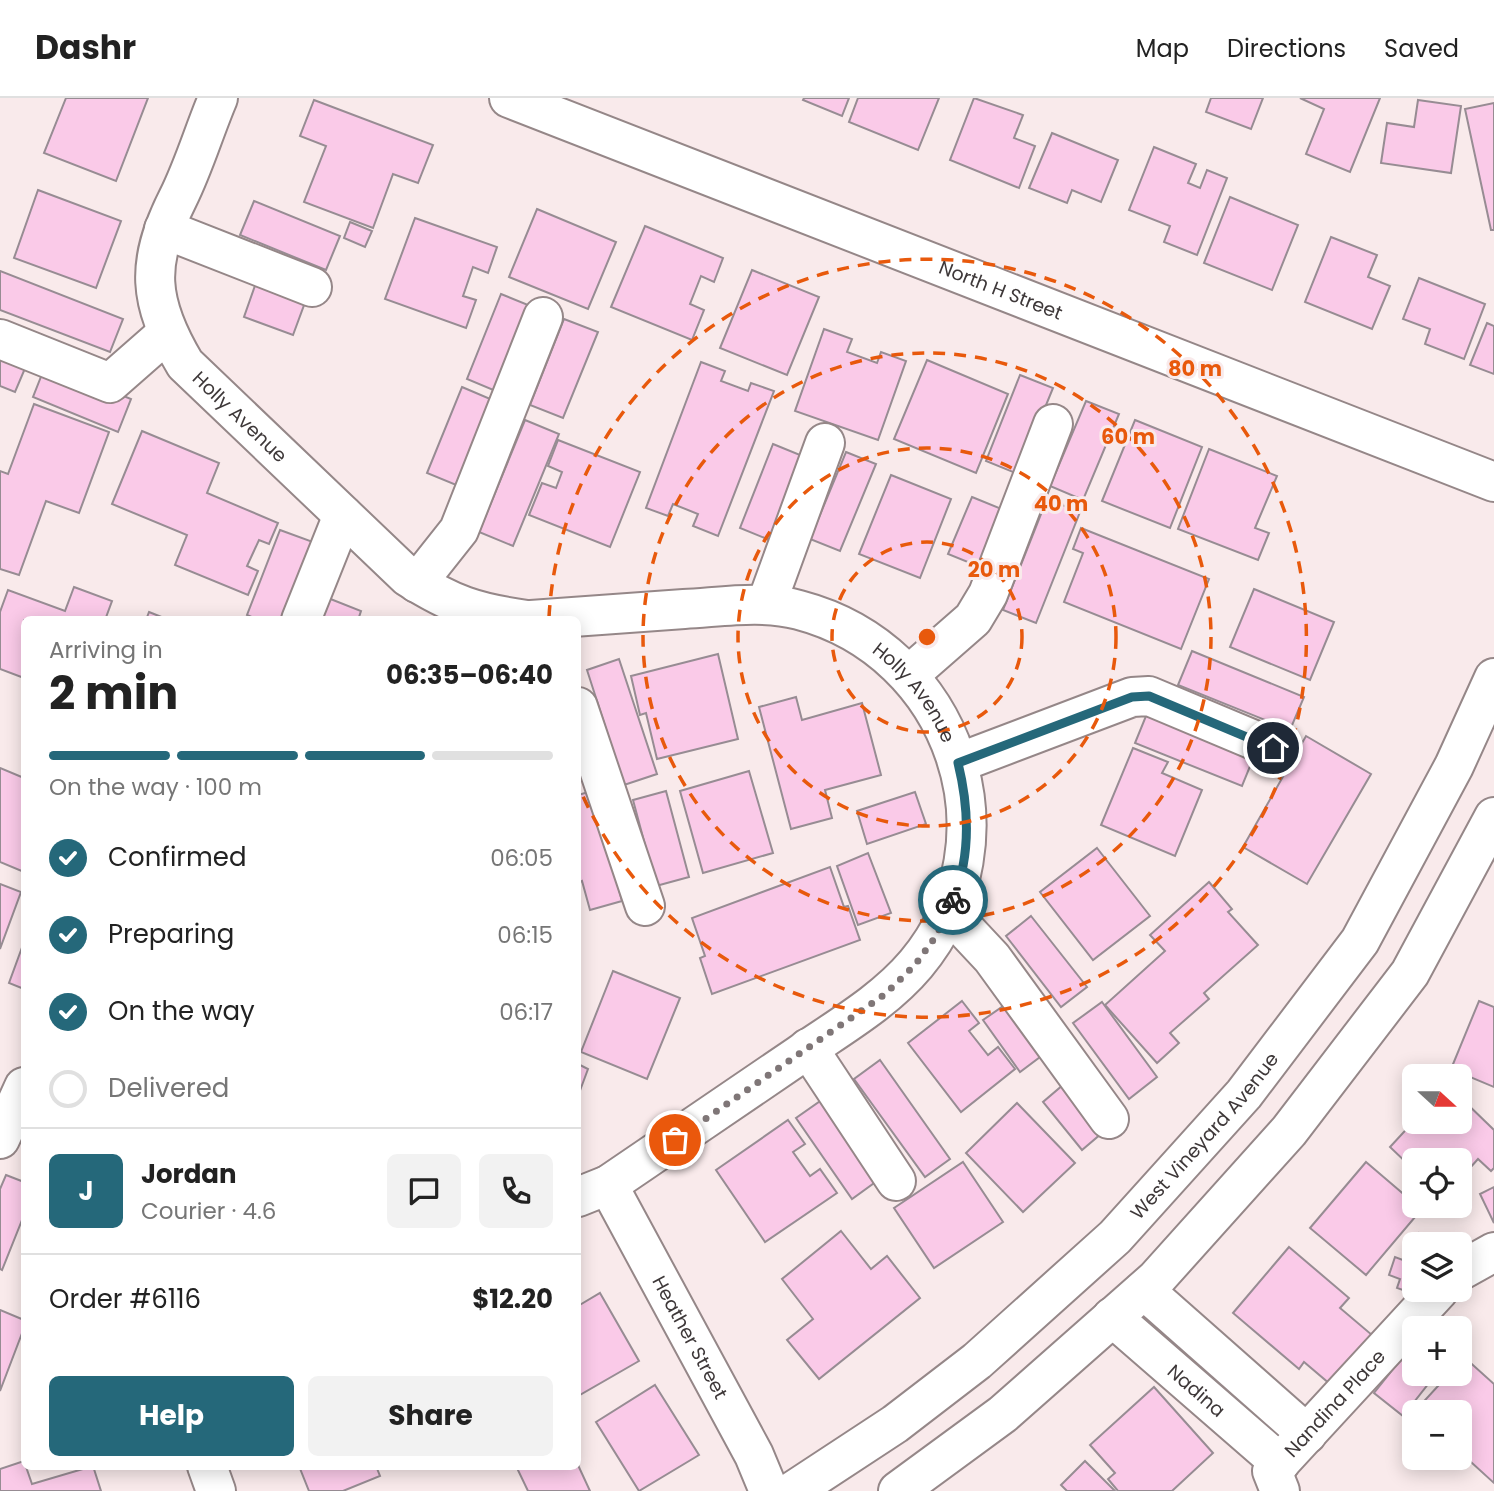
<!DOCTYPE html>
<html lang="en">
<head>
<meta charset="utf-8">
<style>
	body { margin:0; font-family:Poppins,sans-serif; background:#f2f2f2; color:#222; height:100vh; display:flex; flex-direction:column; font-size:26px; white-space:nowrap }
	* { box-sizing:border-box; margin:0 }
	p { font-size:23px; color:#767676 }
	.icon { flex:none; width:38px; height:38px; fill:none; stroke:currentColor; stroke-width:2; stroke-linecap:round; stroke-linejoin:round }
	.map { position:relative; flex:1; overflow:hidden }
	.drawer { position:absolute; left:21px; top:518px; width:560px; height:854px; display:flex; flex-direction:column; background:#fff; border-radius:10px; box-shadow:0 4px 18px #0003 }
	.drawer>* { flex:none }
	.needle { width:46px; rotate:111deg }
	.controls { position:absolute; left:1402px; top:966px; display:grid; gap:14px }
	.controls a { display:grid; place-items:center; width:70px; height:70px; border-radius:10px; background:#fff; box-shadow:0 4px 18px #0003; font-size:35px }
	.pin { position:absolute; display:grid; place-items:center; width:60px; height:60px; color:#fff; margin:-30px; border:4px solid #fff; border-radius:50%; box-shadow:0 2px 7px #0007 }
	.courier { position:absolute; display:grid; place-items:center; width:70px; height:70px; margin:-35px; border:5px solid #25687a; border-radius:50%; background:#fff; color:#222; box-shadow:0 2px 9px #0007 }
	.summary em { font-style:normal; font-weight:700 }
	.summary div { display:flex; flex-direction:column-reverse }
	.summary { display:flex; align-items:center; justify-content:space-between; height:119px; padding:0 28px }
	h1 { font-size:46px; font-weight:700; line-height:52px }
	.bar { display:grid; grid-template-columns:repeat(4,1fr); gap:10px 7px; align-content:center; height:84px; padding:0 28px }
	.bar i { height:9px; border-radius:5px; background:#e0e0e0 }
	.bar .on { background:#25687a }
	.bar p { grid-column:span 4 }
	.line { display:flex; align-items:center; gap:18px; padding:0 28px; border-top:2px solid #e0e0e0 }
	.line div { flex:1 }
	.round { display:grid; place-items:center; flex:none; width:74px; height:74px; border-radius:10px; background:#f2f2f2 }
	ol { padding:0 28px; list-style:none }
	li { display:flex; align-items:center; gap:21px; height:77px }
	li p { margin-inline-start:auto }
	li .icon { padding:7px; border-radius:50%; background:#25687a; color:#fff; stroke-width:4 }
	li:last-child { color:#767676 }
	li i { width:38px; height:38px; border:4px solid #e0e0e0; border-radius:50% }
	.cta { display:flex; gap:14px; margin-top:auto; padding:14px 28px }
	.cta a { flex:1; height:80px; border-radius:10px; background:#25687a; color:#fff; font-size:28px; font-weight:700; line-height:80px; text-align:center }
	.cta a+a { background:#f2f2f2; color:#222 }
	header { display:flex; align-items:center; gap:42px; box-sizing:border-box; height:98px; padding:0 35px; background:#fff; border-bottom:2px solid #e0e0e0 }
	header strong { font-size:33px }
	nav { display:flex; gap:38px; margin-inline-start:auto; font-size:24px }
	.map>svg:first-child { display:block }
</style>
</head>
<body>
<header>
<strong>Dashr</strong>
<nav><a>Map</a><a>Directions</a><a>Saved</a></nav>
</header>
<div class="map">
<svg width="1494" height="1393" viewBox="0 0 1494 1393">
	<rect width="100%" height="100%" fill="#f9eaeb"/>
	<g fill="#facae8" stroke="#978c93" stroke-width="2">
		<polygon points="66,0 148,0 116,83 44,55"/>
		<polygon points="804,0 849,0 842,18 803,2"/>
		<polygon points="858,0 939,0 918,52 849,24"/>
		<polygon points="974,0 1023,17 1014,40 1035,48 1019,90 950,62"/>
		<polygon points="1211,0 1263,0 1251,31 1206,14"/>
		<polygon points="1380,0 1350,74 1306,56 1324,11 1300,0"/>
		<polygon points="314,2 433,47 418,85 393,76 373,130 304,104 326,48 300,38"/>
		<polygon points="1418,2 1461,8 1451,75 1381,65 1387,25 1414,29"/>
		<polygon points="1494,5 1494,132 1491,132 1465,11"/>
		<polygon points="1052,35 1118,62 1101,104 1072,92 1067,105 1029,90"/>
		<polygon points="1154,49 1196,66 1188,85 1200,90 1207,72 1227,80 1197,157 1164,144 1170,128 1129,112"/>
		<polygon points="38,92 121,123 96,190 14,160"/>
		<polygon points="1230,99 1298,127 1272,192 1204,165"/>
		<polygon points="254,103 340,138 326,172 240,137"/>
		<polygon points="537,111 616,144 588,211 509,179"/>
		<polygon points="415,120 497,149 488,175 473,169 463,198 476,202 466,230 385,201"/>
		<polygon points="350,124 372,133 365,149 344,140"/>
		<polygon points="645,128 723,160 714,184 701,178 690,206 704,212 692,242 611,209"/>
		<polygon points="1331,139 1377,157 1368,179 1390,188 1372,231 1305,204"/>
		<polygon points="752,172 819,199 787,277 720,250"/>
		<polygon points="0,173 123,221 110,254 0,212"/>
		<polygon points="1419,180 1485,206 1464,261 1425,246 1430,231 1403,221"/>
		<polygon points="257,182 307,199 293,237 244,219"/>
		<polygon points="501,196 533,209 498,294 467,281"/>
		<polygon points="564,221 598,234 563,320 530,307"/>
		<polygon points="1487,225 1494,228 1494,276 1470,267"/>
		<polygon points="824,231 852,241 847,254 877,265 881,254 906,263 878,342 795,313"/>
		<polygon points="0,249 29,261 15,294 0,288"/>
		<polygon points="927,262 1008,296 976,375 894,341"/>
		<polygon points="701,264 725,273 721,283 748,293 751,285 774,293 718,438 693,428 698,416 673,406 668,418 646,410"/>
		<polygon points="46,266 131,301 118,334 33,299"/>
		<polygon points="1020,277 1053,290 1018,376 986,363"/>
		<polygon points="462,289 495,303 461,389 427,375"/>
		<polygon points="1086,303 1119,316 1083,402 1050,388"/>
		<polygon points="34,306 109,334 79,415 46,403 19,477 0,471 0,373 8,376"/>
		<polygon points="525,322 559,336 513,448 479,434"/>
		<polygon points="1135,322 1202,349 1170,430 1102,403"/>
		<polygon points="142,333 219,365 207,395 278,425 269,446 259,442 247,468 258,473 248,497 175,467 187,437 112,406"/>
		<polygon points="558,342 640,374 610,449 529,417 542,385 556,390 562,374 548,368"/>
		<polygon points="773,346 805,359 772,443 740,430"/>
		<polygon points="1209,351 1277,378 1255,430 1269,435 1258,462 1178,431"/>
		<polygon points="846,354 876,366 840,453 810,441"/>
		<polygon points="891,377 951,401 920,480 859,456"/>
		<polygon points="972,399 1004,412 980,469 948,456"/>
		<polygon points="1047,401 1080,414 1036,525 1003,512"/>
		<polygon points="1081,430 1209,481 1181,551 1064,504 1083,455 1073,451"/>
		<polygon points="280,432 313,444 283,522 259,522 247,517"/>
		<polygon points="74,489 112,503 105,522 24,522 24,580 0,571 0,514 8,492 65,513"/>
		<polygon points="1254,491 1334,524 1310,582 1230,549"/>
		<polygon points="328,500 361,513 358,522 320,522"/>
		<polygon points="149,514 169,522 146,522"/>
		<polygon points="1192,553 1304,599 1290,632 1178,587"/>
		<polygon points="718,556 738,641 657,661 646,615 640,617 631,578"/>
		<polygon points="619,561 657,676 624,687 587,572"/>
		<polygon points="796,599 802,622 862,605 881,677 825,692 832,720 791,731 759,609"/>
		<polygon points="1148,613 1255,656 1242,688 1135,645"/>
		<polygon points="1306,638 1371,676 1307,786 1243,749"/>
		<polygon points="1133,650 1168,664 1162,675 1202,692 1175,758 1101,727"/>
		<polygon points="0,670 24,680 24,774 0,764"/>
		<polygon points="749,673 773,755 703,775 680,693"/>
		<polygon points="592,693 622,803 590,812 582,783 578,785 578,697"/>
		<polygon points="666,693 689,779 656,788 633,702"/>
		<polygon points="915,694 926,726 867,746 857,713"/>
		<polygon points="1097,750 1150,818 1093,862 1040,794"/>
		<polygon points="868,755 891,815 858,827 837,768"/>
		<polygon points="830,769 844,809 848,808 860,842 712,896 700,860 705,858 692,820"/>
		<polygon points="1209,784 1232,811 1228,814 1258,847 1204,895 1209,901 1170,935 1179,945 1157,965 1105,907 1165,853 1150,837"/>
		<polygon points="0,786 21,794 0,851"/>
		<polygon points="1031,818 1087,889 1061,909 1006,838"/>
		<polygon points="24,844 24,891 9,885"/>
		<polygon points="613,873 680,900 647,981 581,954"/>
		<polygon points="1012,902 1048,953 1020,974 983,922"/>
		<polygon points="962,903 979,925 969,933 988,957 998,949 1015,971 961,1014 908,945"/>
		<polygon points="1479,903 1494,909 1494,989 1451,971"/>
		<polygon points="1102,904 1157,979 1129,1001 1073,925"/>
		<polygon points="880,962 950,1061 925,1079 854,981"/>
		<polygon points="578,966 588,971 578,998"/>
		<polygon points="1070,981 1109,1029 1082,1052 1043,1004"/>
		<polygon points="826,999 881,1080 852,1101 796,1020"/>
		<polygon points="1460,999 1494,1032 1494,1070 1491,1073 1478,1061 1460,1081 1469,1090 1460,1100 1460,1062 1414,1062 1414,1072 1390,1049 1414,1023 1460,1024"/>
		<polygon points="1017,1005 1075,1065 1023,1114 966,1055"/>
		<polygon points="788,1022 805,1046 793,1054 810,1078 820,1071 837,1095 765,1144 716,1072"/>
		<polygon points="963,1064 1003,1124 934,1170 894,1110"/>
		<polygon points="1366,1064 1414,1105 1414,1108 1421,1112 1366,1177 1310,1130"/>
		<polygon points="6,1077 24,1084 24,1117 2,1172 0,1171 0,1091"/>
		<polygon points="1494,1089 1494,1125 1480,1096"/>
		<polygon points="841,1133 871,1171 887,1158 920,1200 819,1281 787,1242 813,1221 782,1181"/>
		<polygon points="1419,1135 1440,1142 1439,1146 1415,1146"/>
		<polygon points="1414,1148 1414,1192 1420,1198 1397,1190 1400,1181 1389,1177 1395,1159 1408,1164"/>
		<polygon points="1289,1149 1349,1200 1340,1210 1372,1237 1330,1286 1304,1264 1299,1271 1233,1215"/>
		<polygon points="600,1195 639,1263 578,1298 578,1208"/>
		<polygon points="0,1212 24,1222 24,1230 0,1293"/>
		<polygon points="1414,1245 1414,1276 1436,1276 1403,1318 1374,1295"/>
		<polygon points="1464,1259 1494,1286 1494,1385 1460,1354 1460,1314 1415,1313 1449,1276 1460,1276 1460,1264"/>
		<polygon points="655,1287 699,1357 639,1393 596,1324"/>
		<polygon points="1154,1289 1213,1355 1172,1393 1118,1393 1108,1381 1115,1375 1090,1347"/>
		<polygon points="24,1363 32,1386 93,1368 101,1393 0,1393 0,1371"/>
		<polygon points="1085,1363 1115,1393 1067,1393 1061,1387"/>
		<polygon points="578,1367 590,1393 528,1393 516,1368"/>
		<polygon points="299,1368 376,1368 380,1378 343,1393 309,1393"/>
	</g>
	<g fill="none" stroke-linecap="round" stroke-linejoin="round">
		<defs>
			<g id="minor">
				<path id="s1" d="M 218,0 C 204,33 194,68 178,100 C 145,165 148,204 185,266 L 408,479 C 452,507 476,515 527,522"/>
				<path id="s2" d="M 509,0 L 1494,384"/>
				<polyline points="164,131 312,189"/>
				<polyline points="0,241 110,285 167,235"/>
				<polyline points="417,485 459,432 543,219"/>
				<polyline points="766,507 825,345"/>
				<polyline points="301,522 343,417"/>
				<path id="s3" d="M 531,522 C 582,518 633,515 684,511 C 722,509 762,502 799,512 C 955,553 1020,741 916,866 C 884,904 838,930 799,957 C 735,1000 672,1044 608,1087 L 578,1099"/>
				<polyline points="909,577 973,521 988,496 1053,326"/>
				<polyline points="578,609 645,808"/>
				<polyline points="958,665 1132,599 1149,598 1273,650"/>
				<polyline points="948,813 992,860 1109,1021"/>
				<polyline points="808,950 896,1083"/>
				<polyline points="0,1041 24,989"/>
				<path id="s4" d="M 608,1087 L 754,1357 L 769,1393"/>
				<polyline points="1460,1173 1494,1154"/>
				<polyline points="1144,1192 1307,1336"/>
				<path id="s5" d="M 1112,1219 L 1280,1365"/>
				<polyline points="207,1368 216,1393"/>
				<path id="s6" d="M 1280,1393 L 1272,1373 L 1439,1192"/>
			</g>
			<g id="major">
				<path id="s7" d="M 793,1393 L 895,1326 L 977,1263 L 1115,1139 L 1244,996 L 1360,843 L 1454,668 L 1494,580"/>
				<polyline points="898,1393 1003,1316 1156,1181 1289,1033 1410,875 1494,719"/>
			</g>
		</defs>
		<use href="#minor" stroke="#958788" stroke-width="42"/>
		<use href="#major" stroke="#958788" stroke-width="42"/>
		<use href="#minor" stroke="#fff" stroke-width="38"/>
		<use href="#major" stroke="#fff" stroke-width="38"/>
	</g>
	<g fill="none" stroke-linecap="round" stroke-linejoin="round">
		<polyline stroke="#7f7677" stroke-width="7" stroke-dasharray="0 12.6" points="675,1042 884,897 915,867 936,838 953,802"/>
		<path stroke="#25687a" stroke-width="9" d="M 953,802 C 971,758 969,710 958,665 L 1132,599 L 1149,598 L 1273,650"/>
	</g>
	<g fill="none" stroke="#e8590c" stroke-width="3.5" stroke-dasharray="12 9">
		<circle cx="927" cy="539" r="95"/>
		<circle cx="927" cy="539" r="189"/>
		<circle cx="927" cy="539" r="284"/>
		<path d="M549 519A379 379 0 1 1 578 687"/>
	</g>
	<g text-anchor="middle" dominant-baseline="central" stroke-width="6" stroke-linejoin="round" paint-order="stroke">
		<g font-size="19" fill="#3e3839" stroke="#f9eaeb">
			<text stroke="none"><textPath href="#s2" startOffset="528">North H Street</textPath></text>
			<text stroke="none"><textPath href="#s1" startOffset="360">Holly Avenue</textPath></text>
			<text stroke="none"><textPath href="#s3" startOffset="415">Holly Avenue</textPath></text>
			<text stroke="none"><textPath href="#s7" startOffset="546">West Vineyard Avenue</textPath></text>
			<text stroke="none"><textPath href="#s4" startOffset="173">Heather Street</textPath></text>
			<text stroke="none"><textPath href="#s5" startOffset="112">Nadina</textPath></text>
			<text stroke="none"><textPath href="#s6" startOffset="114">Nandina Place</textPath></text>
		</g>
	</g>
	<circle cx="927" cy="539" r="10" fill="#e8590c" stroke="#f9eaeb" stroke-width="3.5"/>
	<g font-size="21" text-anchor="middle" font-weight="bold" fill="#e8590c" stroke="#f9eaeb" stroke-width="6" stroke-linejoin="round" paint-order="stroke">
		<text x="1195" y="278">80 m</text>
		<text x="1128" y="346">60 m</text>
		<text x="1061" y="413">40 m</text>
		<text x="994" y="479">20 m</text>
	</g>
</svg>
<div class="controls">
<a><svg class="needle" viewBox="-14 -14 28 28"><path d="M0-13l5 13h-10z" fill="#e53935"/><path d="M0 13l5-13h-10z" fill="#767676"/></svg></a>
<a><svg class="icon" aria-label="locate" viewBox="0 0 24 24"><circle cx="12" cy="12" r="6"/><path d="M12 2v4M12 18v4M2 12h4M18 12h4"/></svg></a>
<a><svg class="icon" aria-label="layers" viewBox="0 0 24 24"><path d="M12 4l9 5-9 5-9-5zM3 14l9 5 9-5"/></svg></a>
<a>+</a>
<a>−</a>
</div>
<div class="pin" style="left:675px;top:1042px;background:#ea580c"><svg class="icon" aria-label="bag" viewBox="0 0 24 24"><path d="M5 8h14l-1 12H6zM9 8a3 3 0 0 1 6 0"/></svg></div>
<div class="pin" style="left:1273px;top:650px;background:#1f2937"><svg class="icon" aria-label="home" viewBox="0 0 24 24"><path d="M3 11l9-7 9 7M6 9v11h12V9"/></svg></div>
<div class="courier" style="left:953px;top:802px"><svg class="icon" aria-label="bike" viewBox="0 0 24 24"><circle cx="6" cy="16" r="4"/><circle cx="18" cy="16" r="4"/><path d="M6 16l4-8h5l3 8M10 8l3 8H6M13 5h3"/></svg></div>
<section class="drawer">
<div class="summary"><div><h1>2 min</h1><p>Arriving in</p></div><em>06:35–06:40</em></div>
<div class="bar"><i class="on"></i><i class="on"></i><i class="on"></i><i></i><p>On the way · 100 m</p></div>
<ol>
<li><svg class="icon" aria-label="check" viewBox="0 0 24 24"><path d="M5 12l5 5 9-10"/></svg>Confirmed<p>06:05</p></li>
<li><svg class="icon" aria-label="check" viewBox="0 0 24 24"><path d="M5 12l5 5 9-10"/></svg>Preparing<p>06:15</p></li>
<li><svg class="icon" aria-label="check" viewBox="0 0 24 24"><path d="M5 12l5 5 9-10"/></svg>On the way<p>06:17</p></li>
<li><i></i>Delivered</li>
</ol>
<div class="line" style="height:126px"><b class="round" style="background:#25687a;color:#fff">J</b><div><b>Jordan</b><p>Courier · 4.6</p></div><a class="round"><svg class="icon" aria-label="chat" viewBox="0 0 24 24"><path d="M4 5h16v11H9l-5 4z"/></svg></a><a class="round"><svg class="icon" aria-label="phone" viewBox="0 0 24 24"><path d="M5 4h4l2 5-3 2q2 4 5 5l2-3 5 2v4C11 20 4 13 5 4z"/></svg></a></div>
<div class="line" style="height:91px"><div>Order #6116</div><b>$12.20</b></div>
<div class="cta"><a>Help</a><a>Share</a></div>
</section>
</div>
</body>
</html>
